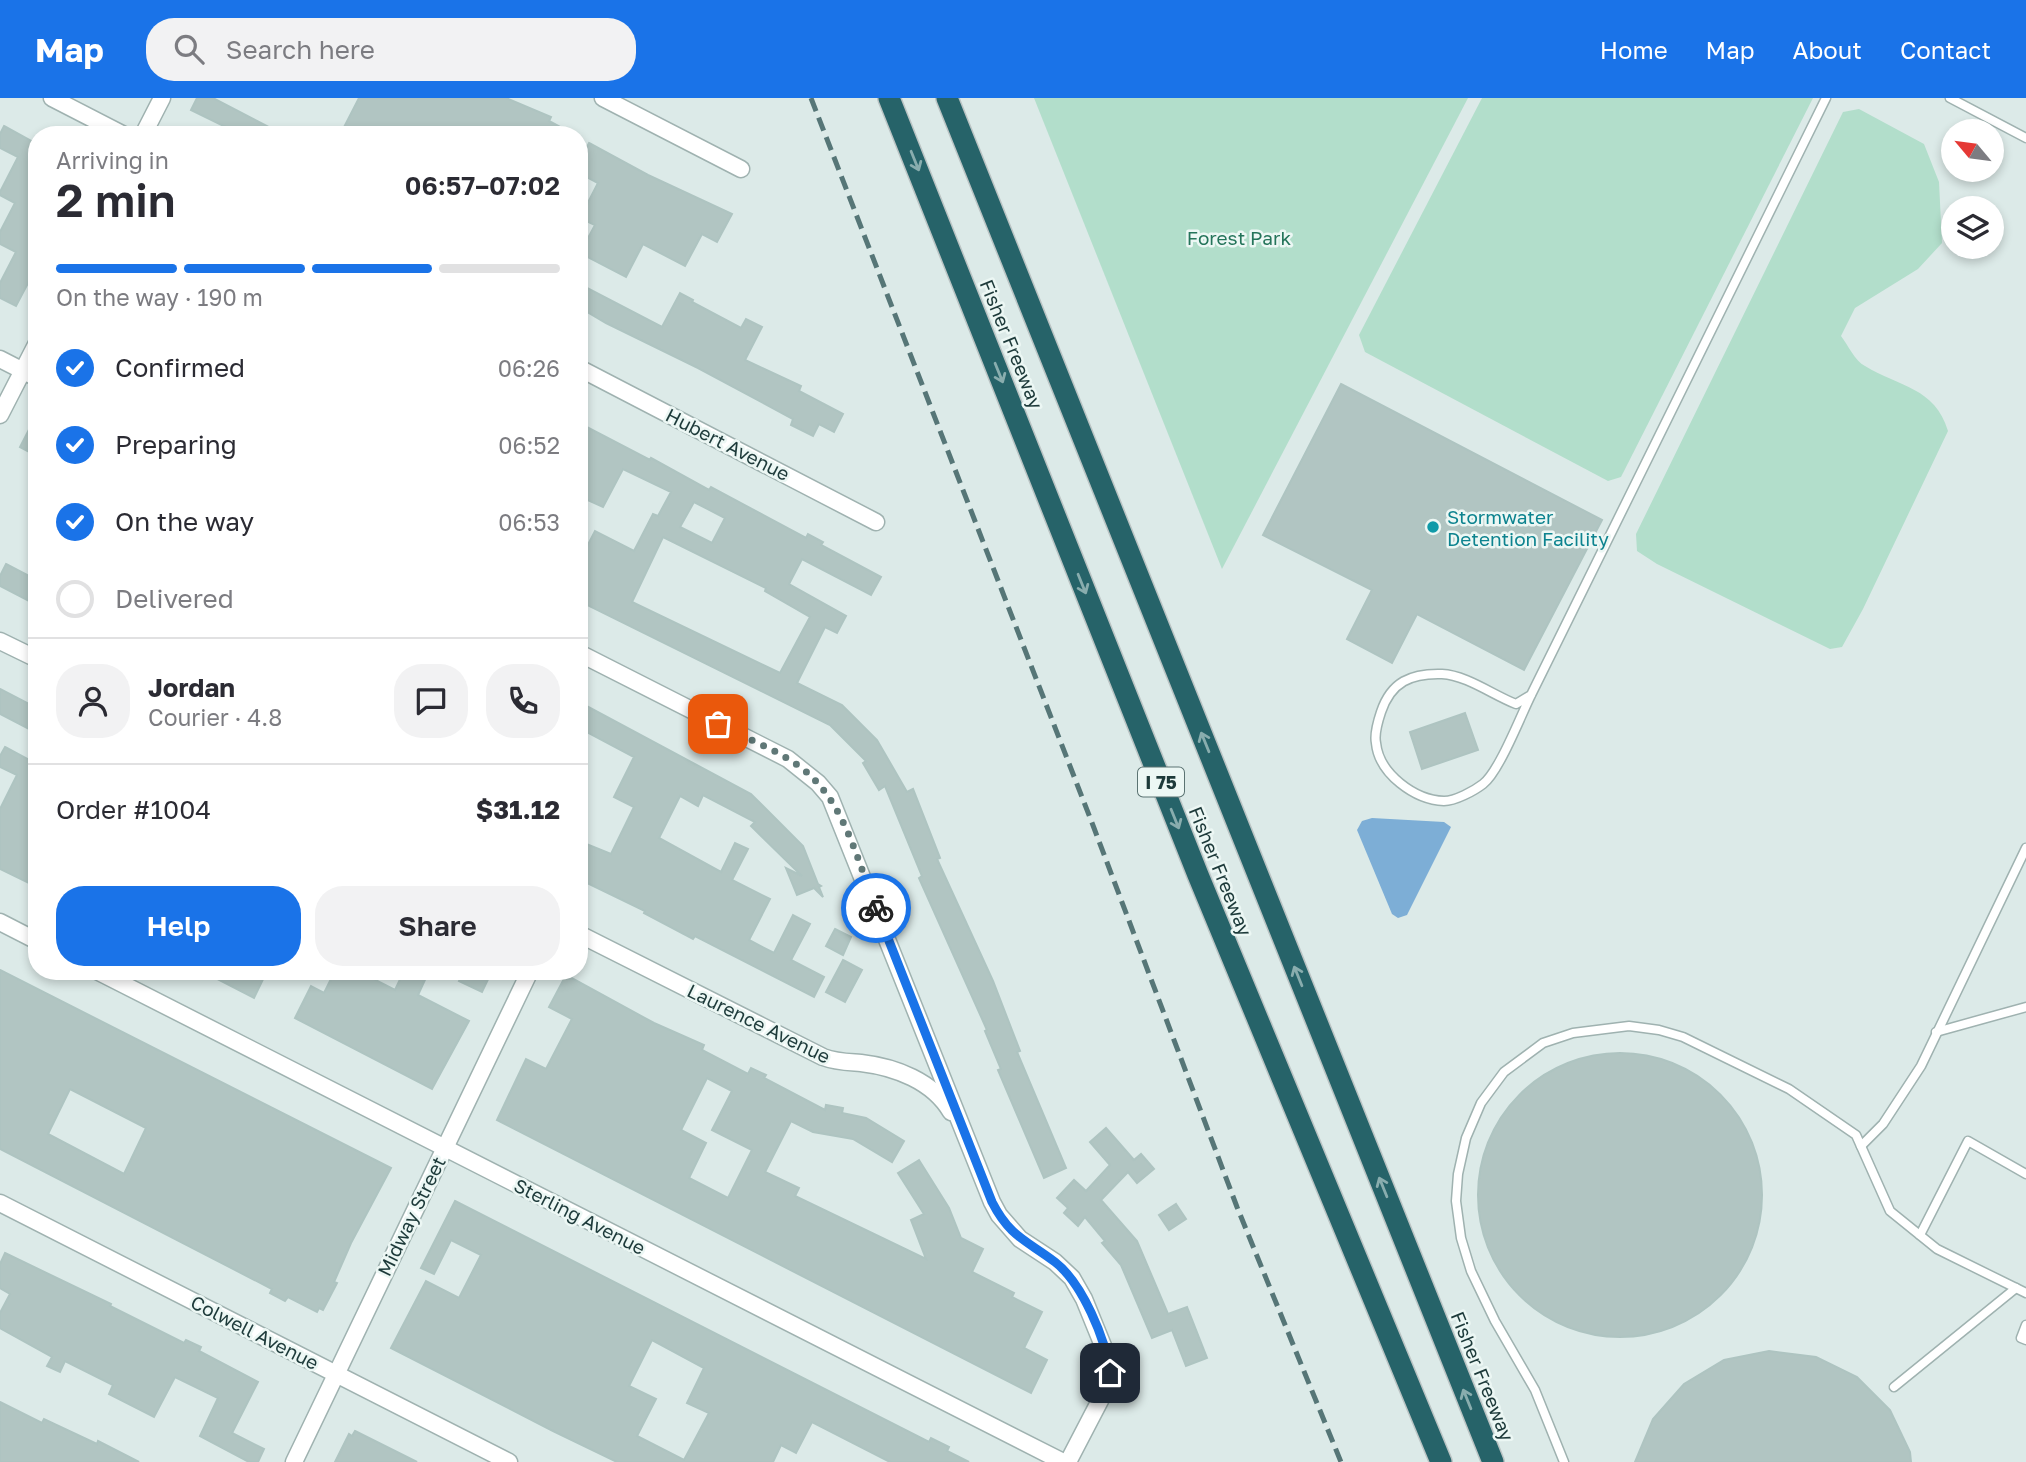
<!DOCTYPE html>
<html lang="en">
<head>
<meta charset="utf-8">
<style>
	body { margin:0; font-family:"Golos Text",sans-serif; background:#f2f2f3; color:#2b2b33; height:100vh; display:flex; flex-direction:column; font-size:26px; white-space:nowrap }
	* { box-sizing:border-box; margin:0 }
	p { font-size:23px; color:#7c7c81 }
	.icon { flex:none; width:38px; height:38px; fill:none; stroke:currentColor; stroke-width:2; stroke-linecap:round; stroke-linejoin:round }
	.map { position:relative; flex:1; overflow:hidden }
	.drawer { position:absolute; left:28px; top:28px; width:560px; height:854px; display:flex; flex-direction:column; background:#fff; border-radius:28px; box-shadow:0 4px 10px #0003 }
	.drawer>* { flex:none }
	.needle { width:46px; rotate:299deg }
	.fabs { position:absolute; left:1941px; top:21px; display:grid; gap:14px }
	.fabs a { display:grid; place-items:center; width:63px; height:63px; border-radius:50%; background:#fff; box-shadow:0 4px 10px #0003; font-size:35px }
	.pin { position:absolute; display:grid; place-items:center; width:60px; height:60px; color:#fff; margin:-30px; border-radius:14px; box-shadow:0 4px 10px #0006 }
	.courier { position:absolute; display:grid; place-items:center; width:70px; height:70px; margin:-35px; border:5px solid #1a73e8; border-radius:50%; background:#fff; color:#222; box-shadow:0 2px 9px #0007 }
	.headline em { font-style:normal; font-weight:600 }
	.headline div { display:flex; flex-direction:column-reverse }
	.headline { display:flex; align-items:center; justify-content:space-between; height:119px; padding:0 28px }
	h1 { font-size:46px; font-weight:600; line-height:52px }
	.bar { display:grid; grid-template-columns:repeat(4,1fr); gap:10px 7px; align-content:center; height:84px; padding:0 28px }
	.bar i { height:9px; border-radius:5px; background:#e1e1e2 }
	.bar .selected { background:#1a73e8 }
	.bar p { grid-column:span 4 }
	.line { display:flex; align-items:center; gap:18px; padding:0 28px; border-top:2px solid #e1e1e2 }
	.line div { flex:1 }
	.round { display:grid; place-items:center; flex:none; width:74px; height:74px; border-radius:28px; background:#f2f2f3 }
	ol { padding:0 28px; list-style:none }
	li { display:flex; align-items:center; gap:21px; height:77px }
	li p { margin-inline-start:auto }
	li .icon { padding:7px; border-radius:50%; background:#1a73e8; color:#fff; stroke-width:4 }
	li:last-child { color:#7c7c81 }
	li i { width:38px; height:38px; border:4px solid #e1e1e2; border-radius:50% }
	.cta { display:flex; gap:14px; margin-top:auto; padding:14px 28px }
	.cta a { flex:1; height:80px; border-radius:28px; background:#1a73e8; color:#fff; font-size:28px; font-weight:600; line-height:80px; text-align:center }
	.cta a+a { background:#f2f2f3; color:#2b2b33 }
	header { display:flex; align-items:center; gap:42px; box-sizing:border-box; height:98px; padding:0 35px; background:#1a73e8; color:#fff }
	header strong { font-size:33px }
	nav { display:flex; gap:38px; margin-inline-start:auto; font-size:24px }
	.search { width:490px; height:63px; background:#f2f2f3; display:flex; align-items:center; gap:18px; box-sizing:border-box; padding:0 24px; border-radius:28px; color:#7c7c81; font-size:26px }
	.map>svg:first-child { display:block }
</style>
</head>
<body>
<header>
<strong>Map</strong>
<div class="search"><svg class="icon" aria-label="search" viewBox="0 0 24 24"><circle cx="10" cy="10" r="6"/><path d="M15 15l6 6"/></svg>Search here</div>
<nav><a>Home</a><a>Map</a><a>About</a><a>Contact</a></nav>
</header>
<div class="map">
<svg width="2026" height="1364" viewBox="0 0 2026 1364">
	<rect width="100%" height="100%" fill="#dceae8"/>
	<g fill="#b2decb">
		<polygon points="1034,0 1468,0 1222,471"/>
		<polygon points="1482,0 1813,0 1621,379 1608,383 1365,254 1359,237"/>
		<path d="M 1859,11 L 1924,46 L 1939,84 L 1942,145 L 1918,171 L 1855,210 L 1841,238 C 1848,247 1855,263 1865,268 C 1899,289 1935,289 1948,333 L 1863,511 L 1842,549 L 1830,551 L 1657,466 L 1637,453 L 1636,436 L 1843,14 Z"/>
	</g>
	<polygon fill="#7daed6" points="1372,720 1444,724 1451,729 1407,817 1398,820 1392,816 1357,732 1362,723"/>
	<g fill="#b1c5c2" stroke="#aec4c1" stroke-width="2" fill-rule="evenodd">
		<polygon points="197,0 213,0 284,37 242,37 191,12"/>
		<polygon points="359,0 506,0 551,19 549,23 575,37 340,37"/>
		<polygon points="4,28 37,46 37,168 16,208 0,200 0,185 16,154 0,146 0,134 15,105 0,97 0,94 18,59 0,50 0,36"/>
		<polygon points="589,45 648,77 732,116 717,144 702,136 685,168 643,146 626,179 580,155 595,127 580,120 598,85 579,75 579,64"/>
		<polygon points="587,190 662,229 680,195 693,202 692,204 741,230 746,221 762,229 745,262 801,288 799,293 843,316 834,334 819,326 813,338 791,327 793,321 698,270 606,225 579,209"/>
		<polygon points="1341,286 1602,422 1524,572 1417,516 1392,565 1347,541 1372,492 1263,437"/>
		<polygon points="37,316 37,358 20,349"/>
		<path d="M 579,325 L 650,362 L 651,360 L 709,392 L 711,389 L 806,440 L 808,436 L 823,444 L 821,447 L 881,479 L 871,497 L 802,461 L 789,486 L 846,518 L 837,535 L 825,529 L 797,585 L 842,607 L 877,642 L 907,694 L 913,691 L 940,760 L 937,761 L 993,883 L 1020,953 L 1017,954 L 1066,1070 L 1044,1080 L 998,972 L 1001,971 L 985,933 L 987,932 L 919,780 L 922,778 L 885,688 L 879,692 L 863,665 L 866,663 L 830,627 L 579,503 L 579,464 L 595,433 L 634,453 L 653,416 L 658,418 L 671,394 L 623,371 L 603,409 L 579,398 ZM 694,404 L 725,420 L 712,445 L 680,429 ZM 663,439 L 766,490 L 765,493 L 810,519 L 780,575 L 632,504 Z"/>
		<polygon points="6,466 37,482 37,507 0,488 0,478"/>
		<polygon points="0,591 37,610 37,635 0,616"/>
		<polygon points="579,604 751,696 803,748 818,786 821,788 819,789 823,799 814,790 797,797 786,770 802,778 751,728 755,724 703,697 698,708 680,698 659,740 721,774 735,745 748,751 732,782 770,801 749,842 774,855 793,817 810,826 791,862 824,879 814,899 695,838 693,841 644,815 645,813 579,781 579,743 611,756 634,709 614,699 634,659 579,630"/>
		<polygon points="1465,615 1478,652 1422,671 1410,634"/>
		<polygon points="5,649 37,666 37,789 0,771 0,711 17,677 0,669 0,658"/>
		<polygon points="835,831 851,839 843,857 826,848"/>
		<polygon points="843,862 862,872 845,904 826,894"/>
		<path d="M 0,872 L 391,1070 L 351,1145 L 334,1184 L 337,1185 L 323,1212 L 319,1210 L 317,1214 L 288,1199 L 285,1203 L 270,1195 L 272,1191 L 0,1051 ZM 70,991 L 146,1030 L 124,1076 L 48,1036 Z"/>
		<polygon points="202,873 267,873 254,900"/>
		<polygon points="335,873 358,873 395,892 404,873 429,873 418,897 469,923 432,991 295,920 311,888 324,895"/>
		<polygon points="465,873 492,873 482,894 459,883"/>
		<path d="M 566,877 L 654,925 L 704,947 L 702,952 L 748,976 L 751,970 L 766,977 L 764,980 L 825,1012 L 826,1007 L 843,1010 L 842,1015 L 866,1020 L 904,1043 L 892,1064 L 853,1041 L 813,1034 L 791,1023 L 765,1074 L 799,1090 L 795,1098 L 926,1161 L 911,1122 L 924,1116 L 898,1075 L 919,1062 L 949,1110 L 961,1140 L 983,1151 L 972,1174 L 1014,1195 L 1012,1199 L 1042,1214 L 1024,1250 L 1047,1262 L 1031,1295 L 497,1022 L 526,961 L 546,971 L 572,921 L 549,909 ZM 707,980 L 732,993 L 712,1032 L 752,1052 L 728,1100 L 689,1080 L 706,1045 L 681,1032 Z"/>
		<circle cx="1620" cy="1097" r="142"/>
		<polygon points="1106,1030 1134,1062 1141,1056 1154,1071 1137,1085 1128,1074 1101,1102 1137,1143 1168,1216 1187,1209 1207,1260 1186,1268 1172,1232 1152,1240 1121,1167 1102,1145 1105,1143 1085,1119 1078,1128 1064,1115 1068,1110 1057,1100 1074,1082 1086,1093 1110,1067 1090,1044"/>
		<path d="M 455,1103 L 929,1344 L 931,1340 L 949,1349 L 947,1353 L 969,1364 L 890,1364 L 812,1324 L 796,1355 L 781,1347 L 773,1364 L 617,1364 L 553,1333 L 391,1250 L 426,1183 L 459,1200 L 481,1157 L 451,1142 L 434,1176 L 421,1170 ZM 652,1242 L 704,1270 L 687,1305 L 709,1315 L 684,1362 L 637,1338 L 656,1301 L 629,1288 Z"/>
		<polygon points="1176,1106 1186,1121 1169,1132 1159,1117"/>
		<polygon points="5,1155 111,1206 110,1208 184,1245 186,1242 201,1249 199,1253 258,1284 232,1335 264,1351 258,1364 249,1364 200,1338 218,1300 175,1279 154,1319 109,1296 113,1287 65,1263 60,1274 47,1268 52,1259 0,1230 0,1215 10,1196 0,1190 0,1166"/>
		<polygon points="1769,1253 1816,1259 1857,1279 1890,1312 1910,1354 1911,1364 1635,1364 1653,1321 1684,1286 1724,1262"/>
		<polygon points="0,1304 42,1325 44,1321 97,1346 98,1343 139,1364 0,1364"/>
		<polygon points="355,1333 417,1364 335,1364 349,1336 352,1338"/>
	</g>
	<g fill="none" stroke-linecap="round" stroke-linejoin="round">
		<defs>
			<g id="lane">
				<polyline points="1950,0 2026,40"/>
				<path d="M 1531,597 L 1516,606 C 1493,597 1466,577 1442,576 C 1411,575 1391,584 1381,614 C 1378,623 1374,636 1376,645 C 1379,676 1415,702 1444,703 C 1455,703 1474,693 1483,686 C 1499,674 1521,617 1531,597 L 1826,0"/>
				<polyline points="1936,934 2026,909"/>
				<polyline points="1861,1048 1883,1026 1921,968 2026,750"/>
				<polyline points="1920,1137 1968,1043 2026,1076"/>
				<polyline points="2026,1227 2021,1240 2026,1242"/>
				<polyline points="1894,1289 2016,1190"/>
				<polyline points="1564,1364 1535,1292 1495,1223 1471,1173 1461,1140 1456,1103 1458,1076 1466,1040 1481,1005 1504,974 1543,945 1573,935 1629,928 1659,932 1683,939 1789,991 1856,1037 1890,1113 1937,1151 2026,1195"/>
			</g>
			<g id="street">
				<polyline points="52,0 124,37"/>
				<polyline points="603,0 741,71"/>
				<polyline points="143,37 162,0"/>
				<polyline points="0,261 37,280"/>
				<polyline points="579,270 876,424"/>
				<polyline points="0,317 37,245"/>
				<polyline points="0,543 37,561"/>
				<polyline points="579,555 788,661 818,685 830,699 992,1104 999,1117 1020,1141 1055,1164 1072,1180 1084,1201 1108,1260 1110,1275 1107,1289 1068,1364"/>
				<polyline points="0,824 37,843"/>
				<path d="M 579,836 L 823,959 C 836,964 848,964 861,965 C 895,969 933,983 951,1014"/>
				<polyline points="97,873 1063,1364"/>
				<polyline points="0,1105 509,1364"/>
				<polyline points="294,1364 530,873"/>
			</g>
			<g id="highway">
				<polyline points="889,0 1198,777 1441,1364"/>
				<polyline points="947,0 1493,1364"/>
			</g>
		</defs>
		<use href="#lane" stroke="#9fb2b0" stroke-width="11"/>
		<use href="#street" stroke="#9fb2b0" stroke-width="19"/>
		<use href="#highway" stroke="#bbc4c4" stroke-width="24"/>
		<use href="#lane" stroke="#fff" stroke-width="8"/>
		<use href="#street" stroke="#fff" stroke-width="16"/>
		<use href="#highway" stroke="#266369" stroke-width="21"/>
		<polyline stroke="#567677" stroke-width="5" stroke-dasharray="14 7" stroke-linecap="butt" points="811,0 1094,730 1237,1109 1341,1364"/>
	</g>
	<defs><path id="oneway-shaft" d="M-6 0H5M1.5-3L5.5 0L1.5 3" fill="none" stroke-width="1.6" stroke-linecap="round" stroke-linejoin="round" transform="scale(1.75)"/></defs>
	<g stroke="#89adae">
		<use href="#oneway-shaft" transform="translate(915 63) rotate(68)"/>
		<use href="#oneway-shaft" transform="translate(999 275) rotate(68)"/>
		<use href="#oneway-shaft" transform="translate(1082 486) rotate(68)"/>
		<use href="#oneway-shaft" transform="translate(1205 644) rotate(-112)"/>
		<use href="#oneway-shaft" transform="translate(1175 721) rotate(68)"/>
		<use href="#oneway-shaft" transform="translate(1298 878) rotate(-112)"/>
		<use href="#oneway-shaft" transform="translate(1383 1089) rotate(-112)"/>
		<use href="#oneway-shaft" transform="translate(1467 1301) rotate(-112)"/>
	</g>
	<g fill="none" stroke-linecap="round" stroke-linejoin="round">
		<path stroke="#607877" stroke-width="7" stroke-dasharray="0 12.6" d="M 718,626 C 745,640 776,651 800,669 C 844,701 857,762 876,810"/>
		<path stroke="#1a73e8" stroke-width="9" d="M 876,810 L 992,1104 C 1010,1139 1026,1142 1055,1164 C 1082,1185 1106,1241 1110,1275"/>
	</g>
	<circle fill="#0f9aa8" stroke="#ecf7f4" stroke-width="2.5" cx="1433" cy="429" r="7"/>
	<g text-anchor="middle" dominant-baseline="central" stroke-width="5" stroke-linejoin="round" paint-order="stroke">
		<rect fill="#ecf7f4" stroke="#5b7372" stroke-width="2" x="1138" y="669.5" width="46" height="29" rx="5"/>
		<g font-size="18" font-weight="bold" fill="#1d3a3a">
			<text x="1161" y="684">I 75</text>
		</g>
		<g font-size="19" fill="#24745a" stroke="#ecf7f4">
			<text x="1239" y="139">Forest Park</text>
		</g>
		<g font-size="19" fill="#1d3a3a" stroke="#ecf7f4">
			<text transform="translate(1012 246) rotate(68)">Fisher Freeway</text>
			<text transform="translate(728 346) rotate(27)">Hubert Avenue</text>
			<text transform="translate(1221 773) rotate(68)">Fisher Freeway</text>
			<text transform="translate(759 925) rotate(26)">Laurence Avenue</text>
			<text transform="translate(411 1118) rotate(-64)">Midway Street</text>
			<text transform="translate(580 1118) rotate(27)">Sterling Avenue</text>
			<text transform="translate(255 1234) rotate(27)">Colwell Avenue</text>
			<text transform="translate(1483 1278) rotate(68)">Fisher Freeway</text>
		</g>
		<g font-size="19" fill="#0d838f" stroke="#ecf7f4" text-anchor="start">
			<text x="1447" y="418">Stormwater<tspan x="1447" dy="22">Detention Facility</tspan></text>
		</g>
	</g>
</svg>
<div class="fabs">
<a><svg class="needle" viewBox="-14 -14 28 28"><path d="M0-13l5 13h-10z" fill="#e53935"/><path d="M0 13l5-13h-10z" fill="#7c7c81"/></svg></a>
<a><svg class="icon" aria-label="layers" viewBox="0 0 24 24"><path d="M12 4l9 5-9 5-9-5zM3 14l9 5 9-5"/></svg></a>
</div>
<div class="pin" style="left:718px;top:626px;background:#ea580c"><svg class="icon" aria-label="bag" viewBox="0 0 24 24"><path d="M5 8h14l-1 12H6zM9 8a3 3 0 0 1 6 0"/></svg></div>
<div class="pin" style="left:1110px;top:1275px;background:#1f2937"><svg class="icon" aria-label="home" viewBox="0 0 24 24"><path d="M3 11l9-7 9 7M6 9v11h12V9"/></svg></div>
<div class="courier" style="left:876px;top:810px"><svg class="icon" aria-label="bike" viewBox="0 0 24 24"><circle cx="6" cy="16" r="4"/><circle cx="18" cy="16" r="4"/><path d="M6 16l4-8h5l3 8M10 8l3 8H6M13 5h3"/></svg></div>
<section class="drawer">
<div class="headline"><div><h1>2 min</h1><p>Arriving in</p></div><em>06:57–07:02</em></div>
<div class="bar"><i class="selected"></i><i class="selected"></i><i class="selected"></i><i></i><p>On the way · 190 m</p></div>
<ol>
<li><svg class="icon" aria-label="check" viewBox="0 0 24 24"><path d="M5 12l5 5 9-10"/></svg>Confirmed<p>06:26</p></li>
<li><svg class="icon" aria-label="check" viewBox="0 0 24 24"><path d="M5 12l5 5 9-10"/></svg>Preparing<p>06:52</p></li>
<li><svg class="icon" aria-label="check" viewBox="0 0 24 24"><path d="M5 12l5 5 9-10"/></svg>On the way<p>06:53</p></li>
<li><i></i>Delivered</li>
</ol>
<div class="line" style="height:126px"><a class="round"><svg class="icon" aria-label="person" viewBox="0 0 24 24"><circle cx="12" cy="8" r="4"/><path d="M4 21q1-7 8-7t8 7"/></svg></a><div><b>Jordan</b><p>Courier · 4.8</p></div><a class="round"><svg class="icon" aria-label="chat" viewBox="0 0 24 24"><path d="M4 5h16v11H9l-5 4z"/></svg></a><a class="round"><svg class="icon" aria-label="phone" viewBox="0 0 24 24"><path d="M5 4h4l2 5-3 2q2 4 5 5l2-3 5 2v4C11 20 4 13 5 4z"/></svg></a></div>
<div class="line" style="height:91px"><div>Order #1004</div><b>$31.12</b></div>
<div class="cta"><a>Help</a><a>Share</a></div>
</section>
</div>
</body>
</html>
